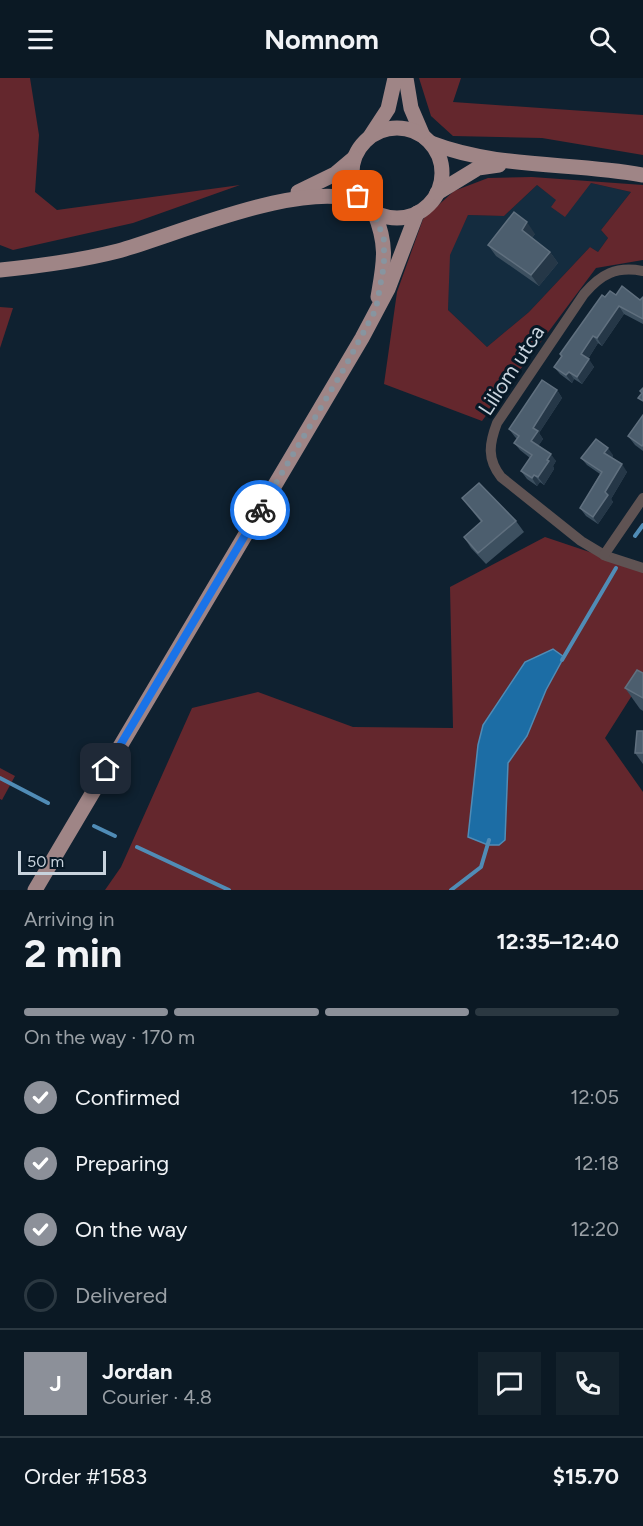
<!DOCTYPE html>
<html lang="en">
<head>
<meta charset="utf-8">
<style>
	body { margin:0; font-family:Figtree,sans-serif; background:#14222c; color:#f1f3f6; height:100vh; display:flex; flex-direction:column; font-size:22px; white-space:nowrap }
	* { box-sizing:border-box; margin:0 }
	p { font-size:20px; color:#9aa0a6 }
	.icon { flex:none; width:33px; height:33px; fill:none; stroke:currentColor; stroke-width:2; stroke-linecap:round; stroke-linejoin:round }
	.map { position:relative; height:812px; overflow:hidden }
	.panel { display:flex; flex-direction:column; background:#0b1924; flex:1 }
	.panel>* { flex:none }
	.scale { position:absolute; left:18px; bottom:15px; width:88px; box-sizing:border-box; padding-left:6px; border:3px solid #c8d3dd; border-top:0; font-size:16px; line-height:21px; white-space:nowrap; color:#c8d3dd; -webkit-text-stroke:4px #061826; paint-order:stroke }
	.pin { position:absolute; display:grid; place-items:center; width:51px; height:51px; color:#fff; margin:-26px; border-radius:12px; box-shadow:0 3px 9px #0006 }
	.courier { position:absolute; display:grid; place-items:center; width:60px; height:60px; margin:-30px; border:4px solid #1a73e8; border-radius:50%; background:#fff; color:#222; box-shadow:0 2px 8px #0007 }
	.headline em { font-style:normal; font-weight:700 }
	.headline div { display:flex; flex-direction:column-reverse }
	.headline { display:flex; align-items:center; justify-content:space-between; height:102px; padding:0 24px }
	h1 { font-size:39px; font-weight:700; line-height:45px }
	.bar { display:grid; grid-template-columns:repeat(4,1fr); gap:9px 6px; align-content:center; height:72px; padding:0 24px }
	.bar i { height:8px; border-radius:4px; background:#2b3841 }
	.bar .active { background:#8c9099 }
	.bar p { grid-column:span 4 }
	.line { display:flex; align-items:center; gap:15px; padding:0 24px; border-top:2px solid #2b3841 }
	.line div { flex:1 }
	.round { display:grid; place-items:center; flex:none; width:63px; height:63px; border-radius:0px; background:#14222c }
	ol { padding:0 24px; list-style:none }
	li { display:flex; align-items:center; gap:18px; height:66px }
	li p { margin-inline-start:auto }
	li .icon { padding:6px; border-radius:50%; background:#8c9099; color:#fff; stroke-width:4 }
	li:last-child { color:#9aa0a6 }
	li i { width:33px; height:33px; border:3px solid #2b3841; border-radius:50% }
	header { display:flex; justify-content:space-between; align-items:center; height:78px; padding:0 24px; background:#0b1924; font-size:27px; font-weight:700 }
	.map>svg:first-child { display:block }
</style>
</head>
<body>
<header><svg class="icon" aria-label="menu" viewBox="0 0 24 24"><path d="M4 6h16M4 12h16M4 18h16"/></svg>Nomnom<svg class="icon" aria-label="search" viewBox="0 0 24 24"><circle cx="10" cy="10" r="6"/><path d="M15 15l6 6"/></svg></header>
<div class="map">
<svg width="643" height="812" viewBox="0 0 643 812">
	<rect width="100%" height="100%" fill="#0f2130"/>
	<polygon fill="#142c3f" points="591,105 631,114 601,152 608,160 598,174 590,169 529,234 487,269 448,232 449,177 468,137 504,138 537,107 557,122"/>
	<g fill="#64272d" fill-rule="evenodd">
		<polygon points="0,0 30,0 39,57 35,114 57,132 240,107 133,145 13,172 0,167"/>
		<polygon points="419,0 461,0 453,24 643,37 643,77 542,60 453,58 431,38"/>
		<path d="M 532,99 L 643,107 L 643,182 L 596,190 L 482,343 L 384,306 L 397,214 L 423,141 L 454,113 L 488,100 ZM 591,105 L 631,114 L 601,152 L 608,160 L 598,174 L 590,169 L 529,234 L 487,269 L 448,232 L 450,177 L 468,137 L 504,138 L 537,107 L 556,122 L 551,129 L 565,139 Z"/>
		<polygon points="0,229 13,230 0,270"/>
		<path d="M 545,459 L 643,492 L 643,600 L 605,660 L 643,714 L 643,812 L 105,812 L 121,789 L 192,630 L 258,614 L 353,649 L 453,650 L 450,509 ZM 564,579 L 546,612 L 527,658 L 508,685 L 506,721 L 478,667 Z"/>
		<polygon points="0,690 15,698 2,722 0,721"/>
	</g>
	<polygon fill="#1c6da5" stroke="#508cb6" stroke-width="1.5" points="553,571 564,579 546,612 527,658 508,685 505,762 499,767 488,767 468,759 478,667 483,647 525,584"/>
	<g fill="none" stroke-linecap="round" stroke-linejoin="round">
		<g stroke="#508cb6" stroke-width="4">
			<polyline points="635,458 643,447"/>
			<polyline points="562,582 616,490"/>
			<polyline points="0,700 48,725"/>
			<polyline points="94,748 115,758"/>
			<polyline points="137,769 229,812"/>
			<polyline points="451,812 481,789 489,762"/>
		</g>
		<g stroke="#5f5353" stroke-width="10">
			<path d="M 643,193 C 616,188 601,196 584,216 L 497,345 C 489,366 487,381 501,399 L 581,463 L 606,478 L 643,490"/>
			<polyline points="604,477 643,420"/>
		</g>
		<g stroke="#9f8586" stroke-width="15">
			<polyline points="406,0 411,30 423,58"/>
			<circle cx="397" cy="95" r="45"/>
			<polyline points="371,57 388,31 395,0"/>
			<path d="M 431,65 C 499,91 572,84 643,97"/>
			<polyline points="298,114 335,96 354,80"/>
			<polyline points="437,115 478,90 499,87"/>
			<path d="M 374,134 C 388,168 384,184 378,219"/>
			<path d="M 0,192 C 40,188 79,183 118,173 C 179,156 305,100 362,124"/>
			<polyline points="35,812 362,260 388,211 417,135"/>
		</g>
	</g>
	<g fill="#3d5060">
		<polygon points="535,156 532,160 550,174 558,185 539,208 496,178 488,167"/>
		<polygon points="616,217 640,222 643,219 643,246 624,236 602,268 598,265 588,281 594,289 582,306 574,301 572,305 560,296 554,289 561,278 560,276 605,219"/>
		<polygon points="557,312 562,320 539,355 543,361 538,368 556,383 553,388 554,391 544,407 540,404 537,408 527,401 521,393 530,380 520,372 514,365 517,361 515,359 509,351"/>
		<polygon points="643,337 643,373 635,367 628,358"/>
		<polygon points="613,377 612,380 627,394 611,421 613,424 598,446 586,438 580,430 600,396 587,387 581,380"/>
		<polygon points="462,420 516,443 524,454 486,486 471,470 464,459 481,444"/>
		<polygon points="643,595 643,633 640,631 625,610"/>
		<polygon points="643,653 643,686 635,675"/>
	</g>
	<g fill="#253747">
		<polygon points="527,144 535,156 529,163 522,152"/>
		<polygon points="550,174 558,185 539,208 531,197"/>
		<polygon points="619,228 624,236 602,268 597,260"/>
		<polygon points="593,258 598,265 586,284 581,276"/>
		<polygon points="589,281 594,289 582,306 577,299"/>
		<polygon points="569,294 574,301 572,305 566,297"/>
		<polygon points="557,312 562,320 539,355 543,361 537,370 531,363 533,350"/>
		<polygon points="608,370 613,377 610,383 604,375"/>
		<polygon points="551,376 556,383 553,388 554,391 544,407 538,399 547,382"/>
		<polygon points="622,386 627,394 611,421 613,424 598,446 593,439 605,414"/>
		<polygon points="534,397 540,404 537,408 532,400"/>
	</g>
	<g fill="#4c5e6e" stroke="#60707f" stroke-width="1.5">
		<polygon points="514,134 527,144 522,152 550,174 531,197 488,167"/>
		<polygon points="622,208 640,222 643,219 643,241 619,228 597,260 593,258 581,276 589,281 577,299 569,294 566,297 554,289 562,278 560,276 602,217 605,219 610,213 616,217"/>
		<polygon points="542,302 557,312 533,350 538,353 531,363 551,376 547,382 549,383 538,399 534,397 532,400 521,393 532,377 514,365 519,358 509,351"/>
		<polygon points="643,310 643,323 638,320 642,315 640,313"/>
		<polygon points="643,337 643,366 642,368 628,358"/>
		<polygon points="596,361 608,370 604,375 622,386 605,414 608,417 593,439 580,430 602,394 581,380"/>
		<polygon points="479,405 516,443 478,475 464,459 482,443 462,420"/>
		<polygon points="637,592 643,595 643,620 625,610"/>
		<polygon points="637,653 643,653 643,675 635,675"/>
	</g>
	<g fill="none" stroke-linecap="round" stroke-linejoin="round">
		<polyline stroke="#8795a0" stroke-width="6" stroke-dasharray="0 10.8" points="260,432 345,289 376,231 384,187 384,162 374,134 358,118"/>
		<polyline stroke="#1a73e8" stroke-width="8" points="106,691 260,432"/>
	</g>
	<g text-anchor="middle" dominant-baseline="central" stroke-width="6" stroke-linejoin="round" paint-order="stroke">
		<g font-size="21" fill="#c8d3dd" stroke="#061826">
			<text transform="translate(511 292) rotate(-57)">Liliom utca</text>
		</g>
	</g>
</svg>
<div class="scale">50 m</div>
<div class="pin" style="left:358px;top:118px;background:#ea580c"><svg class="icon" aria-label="bag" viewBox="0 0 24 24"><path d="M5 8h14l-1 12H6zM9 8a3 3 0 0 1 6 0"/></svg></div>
<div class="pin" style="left:106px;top:691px;background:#1f2937"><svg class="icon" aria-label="home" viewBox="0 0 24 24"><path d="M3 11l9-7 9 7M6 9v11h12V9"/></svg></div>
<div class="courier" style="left:260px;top:432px"><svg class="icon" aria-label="bike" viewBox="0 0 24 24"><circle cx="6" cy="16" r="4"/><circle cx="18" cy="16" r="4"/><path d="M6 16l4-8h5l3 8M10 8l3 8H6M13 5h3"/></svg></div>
</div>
<section class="panel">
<div class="headline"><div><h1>2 min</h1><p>Arriving in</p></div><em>12:35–12:40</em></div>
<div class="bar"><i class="active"></i><i class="active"></i><i class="active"></i><i></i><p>On the way · 170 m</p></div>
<ol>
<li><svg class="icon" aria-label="check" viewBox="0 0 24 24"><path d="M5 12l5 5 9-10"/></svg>Confirmed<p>12:05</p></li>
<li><svg class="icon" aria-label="check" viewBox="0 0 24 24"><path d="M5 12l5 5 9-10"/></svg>Preparing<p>12:18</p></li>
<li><svg class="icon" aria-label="check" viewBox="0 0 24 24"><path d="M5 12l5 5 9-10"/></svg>On the way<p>12:20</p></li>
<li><i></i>Delivered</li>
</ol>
<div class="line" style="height:108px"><b class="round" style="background:#8c9099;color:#fff">J</b><div><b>Jordan</b><p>Courier · 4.8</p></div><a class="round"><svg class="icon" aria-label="chat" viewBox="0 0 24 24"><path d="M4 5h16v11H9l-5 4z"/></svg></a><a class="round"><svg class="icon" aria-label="phone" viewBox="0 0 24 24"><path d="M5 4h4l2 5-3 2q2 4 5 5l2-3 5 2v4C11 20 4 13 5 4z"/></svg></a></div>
<div class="line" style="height:78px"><div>Order #1583</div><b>$15.70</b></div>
</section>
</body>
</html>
